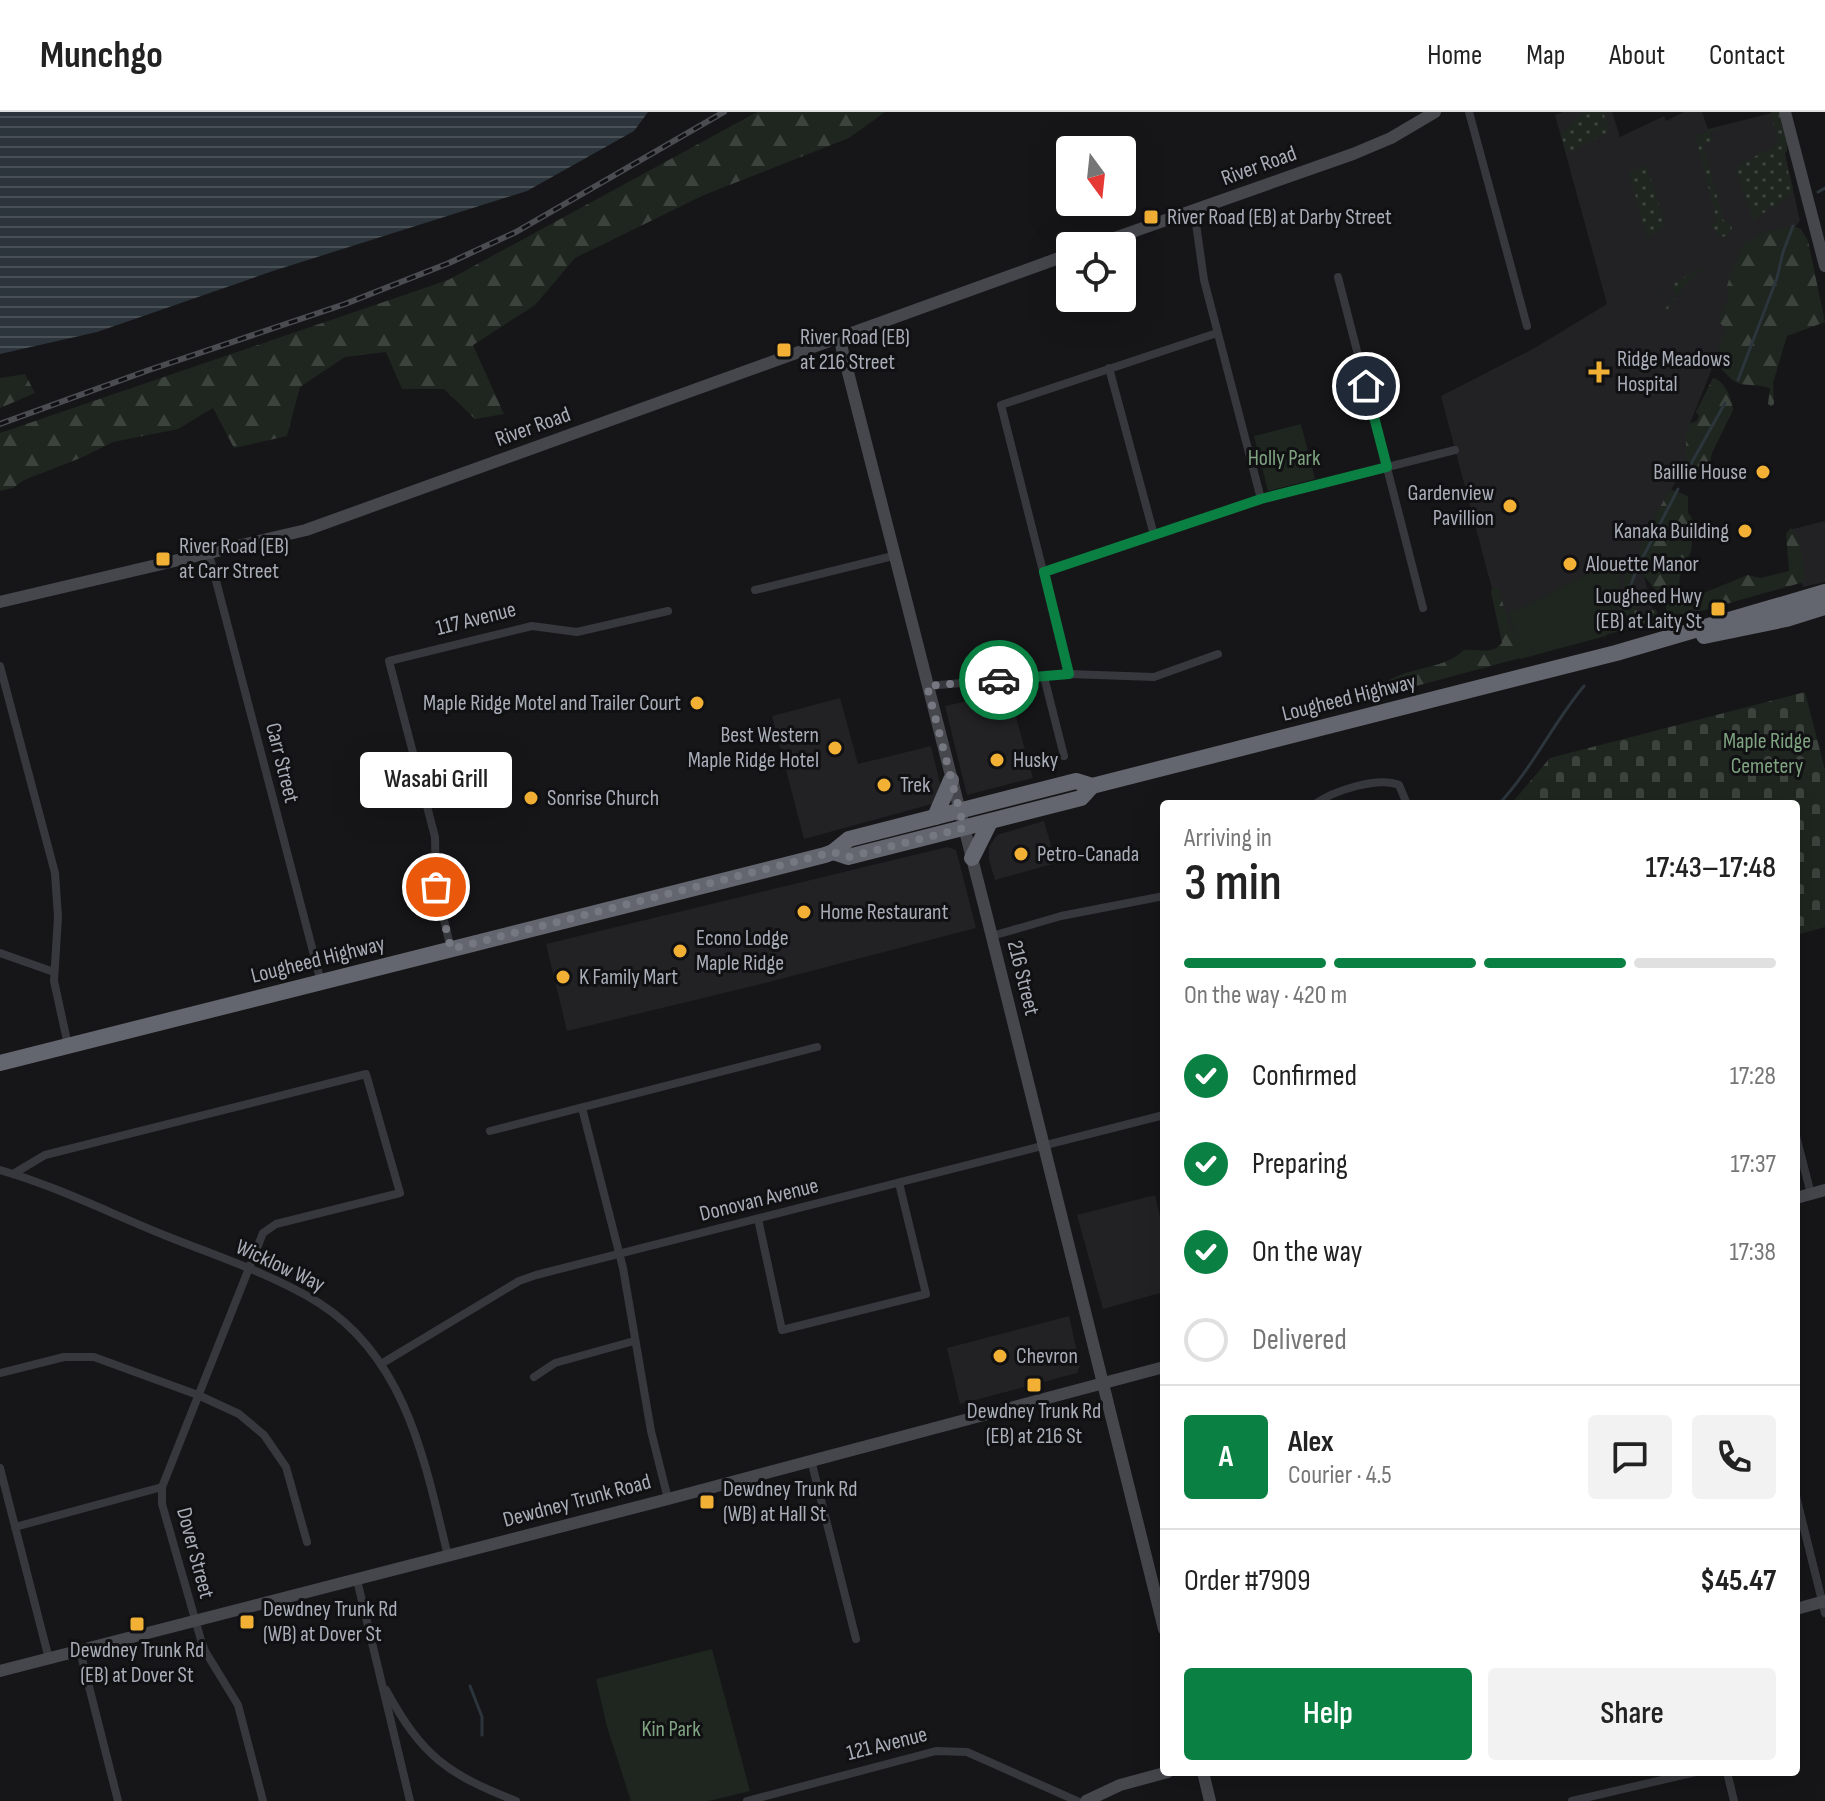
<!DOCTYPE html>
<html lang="en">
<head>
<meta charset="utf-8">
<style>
	body { margin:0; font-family:"Sofia Sans Condensed",sans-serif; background:#f2f2f2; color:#222; height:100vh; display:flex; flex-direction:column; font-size:30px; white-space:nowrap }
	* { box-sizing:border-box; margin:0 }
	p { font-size:26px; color:#767676 }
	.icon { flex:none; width:44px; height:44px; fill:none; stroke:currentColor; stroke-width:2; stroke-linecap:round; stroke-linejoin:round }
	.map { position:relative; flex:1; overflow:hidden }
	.panel { position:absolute; left:1160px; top:688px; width:640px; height:976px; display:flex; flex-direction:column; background:#fff; border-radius:8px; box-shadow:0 8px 32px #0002 }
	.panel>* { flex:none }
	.needle { width:52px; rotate:165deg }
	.tools { position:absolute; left:1056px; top:24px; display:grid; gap:16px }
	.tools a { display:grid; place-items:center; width:80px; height:80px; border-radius:8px; background:#fff; box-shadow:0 8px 32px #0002; font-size:40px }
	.pin { position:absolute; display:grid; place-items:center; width:68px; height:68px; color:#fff; margin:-34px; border:4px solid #fff; border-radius:50%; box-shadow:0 2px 8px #0007 }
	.courier { position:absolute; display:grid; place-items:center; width:80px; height:80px; margin:-40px; border:6px solid #0b8043; border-radius:50%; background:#fff; color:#222; box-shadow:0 2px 10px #0007 }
	.bubble { position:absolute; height:56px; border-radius:8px; background:#fff; box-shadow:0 8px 32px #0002; font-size:26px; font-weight:600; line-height:56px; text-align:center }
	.headline em { font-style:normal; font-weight:600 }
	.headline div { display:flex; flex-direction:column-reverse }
	.headline { display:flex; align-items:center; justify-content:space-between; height:136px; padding:0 24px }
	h1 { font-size:52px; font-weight:600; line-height:60px }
	.bar { display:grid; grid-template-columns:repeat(4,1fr); gap:12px 8px; align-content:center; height:96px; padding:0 24px }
	.bar i { height:10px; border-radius:6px; background:#e0e0e0 }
	.bar .active { background:#0b8043 }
	.bar p { grid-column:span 4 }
	.line { display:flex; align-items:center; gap:20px; padding:0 24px; border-top:2px solid #e0e0e0 }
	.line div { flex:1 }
	.round { display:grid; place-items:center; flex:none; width:84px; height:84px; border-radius:8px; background:#f2f2f2 }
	ol { padding:0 24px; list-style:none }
	li { display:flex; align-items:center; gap:24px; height:88px }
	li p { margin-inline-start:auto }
	li .icon { padding:8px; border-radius:50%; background:#0b8043; color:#fff; stroke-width:4 }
	li:last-child { color:#767676 }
	li i { width:44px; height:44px; border:4px solid #e0e0e0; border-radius:50% }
	.primary-button { display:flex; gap:16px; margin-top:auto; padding:16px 24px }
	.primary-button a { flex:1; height:92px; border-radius:8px; background:#0b8043; color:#fff; font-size:32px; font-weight:600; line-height:92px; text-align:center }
	.primary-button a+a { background:#f2f2f2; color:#222 }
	header { display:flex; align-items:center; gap:48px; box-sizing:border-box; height:112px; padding:0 40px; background:#fff; border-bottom:2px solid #e0e0e0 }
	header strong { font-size:38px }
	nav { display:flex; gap:44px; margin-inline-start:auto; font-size:28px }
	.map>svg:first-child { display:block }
</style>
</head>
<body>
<header>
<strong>Munchgo</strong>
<nav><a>Home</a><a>Map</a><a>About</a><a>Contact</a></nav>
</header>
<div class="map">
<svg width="1825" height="1689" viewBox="0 0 1825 1689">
	<defs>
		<pattern id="grass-dots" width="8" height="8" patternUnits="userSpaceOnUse" patternTransform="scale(2)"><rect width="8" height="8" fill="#1e261f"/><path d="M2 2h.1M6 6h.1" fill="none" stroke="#3c433d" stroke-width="1.8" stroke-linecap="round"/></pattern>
		<pattern id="forest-firs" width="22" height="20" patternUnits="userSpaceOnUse" patternTransform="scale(2)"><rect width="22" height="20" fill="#1e261f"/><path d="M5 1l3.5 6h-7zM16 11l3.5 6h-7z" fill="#3c433d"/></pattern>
		<pattern id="cemetery-stones" width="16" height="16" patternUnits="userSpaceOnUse" patternTransform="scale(2)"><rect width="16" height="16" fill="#1e261f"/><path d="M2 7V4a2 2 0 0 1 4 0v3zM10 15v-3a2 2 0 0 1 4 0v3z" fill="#3c433d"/></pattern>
		<pattern id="water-rules" width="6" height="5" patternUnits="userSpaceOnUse" patternTransform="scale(2)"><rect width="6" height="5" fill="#2c353c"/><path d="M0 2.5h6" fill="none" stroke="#485056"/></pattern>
	</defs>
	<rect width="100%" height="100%" fill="#161618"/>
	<g fill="#222225">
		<polygon points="1563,0 1612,0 1620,25 1664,4 1666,9 1684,0 1702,0 1708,17 1776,0 1800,109 1743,179 1691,309 1689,346 1659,399 1642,457 1656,509 1510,545 1441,284 1533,237 1607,192 1555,3"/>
		<polygon points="1825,409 1825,470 1803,475 1789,418"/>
		<polygon points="1009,580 1033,666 967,683 945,594"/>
		<polygon points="840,586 858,652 931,634 941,676 938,686 932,692 804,727 772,604"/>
		<polygon points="1044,709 1056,751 995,768 989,748 989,735 997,723"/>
		<polygon points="947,735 956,738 976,816 769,870 567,919 546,832"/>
		<polygon points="1155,1083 1164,1122 1164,1180 1103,1197 1077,1103"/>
		<polygon points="1069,1204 1080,1253 1077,1261 960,1292 947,1236"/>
	</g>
	<g fill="url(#grass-dots)">
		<path d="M 1585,0 L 1603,0 L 1610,19 L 1566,42 L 1561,21 C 1571,14 1574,5 1585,0 Z"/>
		<polygon points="1771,0 1780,0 1787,29 1787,40 1783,41 1793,77 1792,82 1753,108 1735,55 1778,32"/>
		<polygon points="1726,14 1710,20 1712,29 1703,32 1724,110 1729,108 1732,116 1731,121 1721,126 1711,113 1717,109 1695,22 1702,23 1707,18"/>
		<polygon points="1646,53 1666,114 1647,125 1629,61"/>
		<path d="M 1701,155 L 1704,156 C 1690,167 1678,182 1667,198 L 1663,198 L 1676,183 L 1672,175 L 1651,186 Z"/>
		<polygon points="1634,490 1638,501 1656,497 1660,511 1624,518 1629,512"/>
	</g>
	<g fill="url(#forest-firs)">
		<polygon points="757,0 885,0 849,26 704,83 575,146 535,193 473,233 504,302 475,307 444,277 402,277 386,240 345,245 300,275 287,324 234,336 213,296 178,317 113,330 83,345 24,368 13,376 0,379 0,321 448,168"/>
		<path d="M 1793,114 L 1801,117 L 1808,129 L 1825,210 L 1787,224 L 1773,271 L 1774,292 L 1771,294 L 1768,292 L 1770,276 C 1743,269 1740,280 1719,254 L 1723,244 L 1718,238 L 1726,216 L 1718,210 L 1729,184 L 1727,174 L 1730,165 L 1744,131 L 1764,120 Z"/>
		<polygon points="25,262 35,281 0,296 0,266"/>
		<path d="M 1713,266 C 1724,268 1732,286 1733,298 L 1712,341 L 1709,357 L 1704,366 L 1697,368 L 1686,354 L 1686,323 L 1691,311 L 1697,309 L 1699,304 L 1696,300 Z"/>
		<path d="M 1670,377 L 1688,384 L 1688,401 L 1692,406 C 1687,422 1691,419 1692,432 C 1692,450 1670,463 1684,483 L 1696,484 L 1748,463 L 1760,466 L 1789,459 L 1786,422 L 1791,416 C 1800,428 1806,455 1804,470 L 1669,508 L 1664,488 L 1644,464 L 1639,447 L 1643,426 Z"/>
		<path d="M 1627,457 L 1633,462 C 1635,479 1637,504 1624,518 L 1379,584 L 1380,575 C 1404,553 1441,560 1464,538 C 1479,536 1491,544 1502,531 L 1491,480 L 1493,475 L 1498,475 L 1511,519 L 1518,529 L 1614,507 L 1624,478 L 1624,464 Z"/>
	</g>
	<polygon fill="url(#cemetery-stones)" points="1805,580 1825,658 1825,815 1796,823 1796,692 1511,692 1550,646"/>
	<g fill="#1e261f">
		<polygon points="1301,312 1315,367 1268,379 1254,324"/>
		<path d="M 1620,445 C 1620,473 1618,499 1606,524 L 1520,547 L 1509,501 L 1513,494 L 1516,499 Z"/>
		<polygon points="712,1537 750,1679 709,1689 631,1689 607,1615 596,1567"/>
	</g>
	<polygon fill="url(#water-rules)" points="0,0 648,0 634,19 527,79 276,158 97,220 0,242"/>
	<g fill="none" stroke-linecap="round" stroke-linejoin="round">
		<g stroke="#2c353c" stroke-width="3">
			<polyline points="1818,80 1825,76"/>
			<polyline points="1738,268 1777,166 1783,140 1793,114"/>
			<polyline points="1682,368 1725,291"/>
			<polyline points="1641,449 1678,377"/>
			<polyline points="1616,511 1635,462"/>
			<path d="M 1499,692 C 1532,657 1553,611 1584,574"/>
			<polyline points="470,1574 482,1605 482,1623"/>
		</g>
		<g stroke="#37383d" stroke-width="8">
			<polyline points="1469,0 1527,214"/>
			<polyline points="1194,98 1204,168 1261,387"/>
			<polyline points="1338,165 1423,496"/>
			<polyline points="1109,256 1154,423"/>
			<polyline points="209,442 321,870"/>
			<polyline points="1044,460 1261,387 1455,338"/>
			<polyline points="755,478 893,444"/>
			<polyline points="0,554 55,761 58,805 54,869 68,933"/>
			<polyline points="1069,562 1001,293 1217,221"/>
			<polyline points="1044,565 1064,644"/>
			<polyline points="927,574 1069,562 1154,565 1218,542"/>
			<path d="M 1315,692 C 1333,679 1378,664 1399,673 L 1407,692"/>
			<polyline points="992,824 1061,804 1164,784"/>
			<polyline points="451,837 436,775 435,725 389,549 532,514 577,520 668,499"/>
			<polyline points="0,841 54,860"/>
			<polyline points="582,996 623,1156 651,1319 668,1387"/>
			<polyline points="490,1019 817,935"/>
			<polyline points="1796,1024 1811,1082"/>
			<path d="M 0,1058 C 54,1073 116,1104 169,1125 C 219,1145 274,1163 319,1191 C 407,1247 425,1351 448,1444"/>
			<polyline points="13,1062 45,1043 366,962 400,1081 276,1112 263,1121 162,1375 162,1392 201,1528 205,1539 238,1593 263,1689"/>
			<polyline points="758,1107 782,1218 926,1182 899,1071"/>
			<polyline points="381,1252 519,1169 536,1163 1164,1003"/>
			<polyline points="0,1261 64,1245 94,1245 198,1283 239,1302 264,1323 286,1355 307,1430"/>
			<polyline points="534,1265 555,1251 634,1229"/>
			<polyline points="811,1348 856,1527"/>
			<polyline points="0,1356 49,1547"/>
			<polyline points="1796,1384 1825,1501"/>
			<polyline points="15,1415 162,1375"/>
			<polyline points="357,1468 410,1689"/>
			<polyline points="80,1539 118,1689"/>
			<path d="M 386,1578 C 422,1644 447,1662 516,1689"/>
			<polyline points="1727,1660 1734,1689"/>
			<polyline points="747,1689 936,1639 967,1640 1077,1689"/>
			<polyline points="1572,1689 1696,1660"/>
		</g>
		<g stroke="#45474d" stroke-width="12">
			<polyline points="1785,0 1825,154"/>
			<polyline points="1092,134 1353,42 1391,26 1435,0"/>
			<polyline points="839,225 987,805 1164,1517"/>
			<polyline points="0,490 306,418 1070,142"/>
			<polyline points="1796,1086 1825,1078"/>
			<polyline points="1796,1497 1825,1489"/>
			<polyline points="0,1559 668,1387 1164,1255"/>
			<polyline points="1203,1660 1210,1689"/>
			<polyline points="1086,1689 1120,1673 1168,1660"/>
		</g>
		<g stroke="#63666e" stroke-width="16">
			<polyline points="1704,524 1786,507 1825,495"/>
			<polyline points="935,705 951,668"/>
			<polyline points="833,740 848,745 1081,686 1092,674"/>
			<polyline points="972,746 990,710"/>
			<polyline points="0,951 825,743 833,740 849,727 1076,669 1092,674 1616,541 1825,480"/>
		</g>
		<defs>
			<polyline id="rail" points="0,312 149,258 345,192 449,151 516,120 724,0"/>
		</defs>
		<use href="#rail" stroke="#4a4c52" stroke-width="6"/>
		<use href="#rail" stroke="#111113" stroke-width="3" stroke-dasharray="9" stroke-linecap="butt"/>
	</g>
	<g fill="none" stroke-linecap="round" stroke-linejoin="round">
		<polyline stroke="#757880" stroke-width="8" stroke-dasharray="0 14.4" points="436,775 451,837 833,740 848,745 964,716 927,574 999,568"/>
		<polyline stroke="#0b8043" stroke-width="10" points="999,568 1069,562 1044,460 1261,387 1387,355 1366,274"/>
	</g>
	<g fill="#f2b134" stroke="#111113" stroke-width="3">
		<rect x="1143" y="97" width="16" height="16" rx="4"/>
		<rect x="776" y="230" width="16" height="16" rx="4"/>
		<path d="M1595 248h8v8h8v8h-8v8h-8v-8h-8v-8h8z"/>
		<circle cx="1763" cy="360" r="8"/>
		<circle cx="1510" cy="394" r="8"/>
		<circle cx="1745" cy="419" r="8"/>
		<rect x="155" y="439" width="16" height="16" rx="4"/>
		<circle cx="1570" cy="452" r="8"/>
		<rect x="1710" y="489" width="16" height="16" rx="4"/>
		<circle cx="697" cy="591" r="8"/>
		<circle cx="835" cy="636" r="8"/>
		<circle cx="997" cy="648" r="8"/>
		<circle cx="884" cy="673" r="8"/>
		<circle cx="531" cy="686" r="8"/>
		<circle cx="1021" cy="742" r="8"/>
		<circle cx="804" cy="800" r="8"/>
		<circle cx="680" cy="839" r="8"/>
		<circle cx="563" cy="865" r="8"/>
		<circle cx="1000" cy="1244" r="8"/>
		<rect x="1026" y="1265" width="16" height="16" rx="4"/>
		<rect x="699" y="1382" width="16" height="16" rx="4"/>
		<rect x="239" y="1502" width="16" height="16" rx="4"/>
		<rect x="129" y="1504" width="16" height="16" rx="4"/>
	</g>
	<g text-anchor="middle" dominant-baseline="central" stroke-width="6" stroke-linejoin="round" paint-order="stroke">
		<g font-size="22" fill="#a8adb8" stroke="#111113">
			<text transform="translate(1259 54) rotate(-20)">River Road</text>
			<text transform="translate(533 315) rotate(-20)">River Road</text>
			<text transform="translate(476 507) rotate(-14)">117 Avenue</text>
			<text transform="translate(1349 586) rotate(-14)">Lougheed Highway</text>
			<text transform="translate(282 651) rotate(76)">Carr Street</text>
			<text transform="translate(318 848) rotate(-14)">Lougheed Highway</text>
			<text transform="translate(1023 866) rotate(76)">216 Street</text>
			<text transform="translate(759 1088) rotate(-14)">Donovan Avenue</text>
			<text transform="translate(280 1154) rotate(25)">Wicklow Way</text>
			<text transform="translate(577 1389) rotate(-15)">Dewdney Trunk Road</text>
			<text transform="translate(195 1441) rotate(75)">Dover Street</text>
			<text transform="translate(887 1632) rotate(-14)">121 Avenue</text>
		</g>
		<g font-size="22" fill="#a8adb8" stroke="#111113" text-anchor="start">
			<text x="1167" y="105">River Road (EB) at Darby Street</text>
			<text x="800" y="225">River Road (EB)<tspan x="800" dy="25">at 216 Street</tspan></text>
			<text x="1617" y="247">Ridge Meadows<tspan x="1617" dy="25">Hospital</tspan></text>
			<text x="1747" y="360" text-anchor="end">Baillie House</text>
			<text x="1494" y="381" text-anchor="end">Gardenview<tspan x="1494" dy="25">Pavillion</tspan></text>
			<text x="1729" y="419" text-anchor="end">Kanaka Building</text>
			<text x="179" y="434">River Road (EB)<tspan x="179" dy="25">at Carr Street</tspan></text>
			<text x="1586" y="452">Alouette Manor</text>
			<text x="1702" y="484" text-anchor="end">Lougheed Hwy<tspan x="1702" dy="25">(EB) at Laity St</tspan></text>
			<text x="681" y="591" text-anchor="end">Maple Ridge Motel and Trailer Court</text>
			<text x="819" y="623" text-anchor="end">Best Western<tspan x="819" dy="25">Maple Ridge Hotel</tspan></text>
			<text x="1013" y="648">Husky</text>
			<text x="900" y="673">Trek</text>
			<text x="547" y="686">Sonrise Church</text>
			<text x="1037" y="742">Petro-Canada</text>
			<text x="820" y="800">Home Restaurant</text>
			<text x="696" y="826">Econo Lodge<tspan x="696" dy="25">Maple Ridge</tspan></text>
			<text x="579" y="865">K Family Mart</text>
			<text x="1016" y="1244">Chevron</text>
			<text x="1034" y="1299" text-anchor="middle">Dewdney Trunk Rd<tspan x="1034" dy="25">(EB) at 216 St</tspan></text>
			<text x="723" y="1377">Dewdney Trunk Rd<tspan x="723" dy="25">(WB) at Hall St</tspan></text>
			<text x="263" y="1497">Dewdney Trunk Rd<tspan x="263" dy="25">(WB) at Dover St</tspan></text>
			<text x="137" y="1538" text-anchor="middle">Dewdney Trunk Rd<tspan x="137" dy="25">(EB) at Dover St</tspan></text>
		</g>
		<g font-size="22" fill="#7fa381" stroke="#111113">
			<text x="1284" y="346">Holly Park</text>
			<text x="1767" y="629">Maple Ridge<tspan x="1767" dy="25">Cemetery</tspan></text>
			<text x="671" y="1617">Kin Park</text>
		</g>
	</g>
</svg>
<div class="tools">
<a><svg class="needle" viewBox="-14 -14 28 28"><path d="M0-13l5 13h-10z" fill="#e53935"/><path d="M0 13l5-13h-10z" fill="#767676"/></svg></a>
<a><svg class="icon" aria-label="locate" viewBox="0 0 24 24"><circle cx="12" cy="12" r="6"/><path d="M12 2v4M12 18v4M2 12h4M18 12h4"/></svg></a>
</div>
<div class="pin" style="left:436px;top:775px;background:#ea580c"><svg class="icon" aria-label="bag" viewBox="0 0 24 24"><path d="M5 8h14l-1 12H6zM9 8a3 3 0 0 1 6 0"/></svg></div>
<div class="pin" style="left:1366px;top:274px;background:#1f2937"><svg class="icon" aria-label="home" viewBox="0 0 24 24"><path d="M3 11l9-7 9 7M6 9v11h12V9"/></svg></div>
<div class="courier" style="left:999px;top:568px"><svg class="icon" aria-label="car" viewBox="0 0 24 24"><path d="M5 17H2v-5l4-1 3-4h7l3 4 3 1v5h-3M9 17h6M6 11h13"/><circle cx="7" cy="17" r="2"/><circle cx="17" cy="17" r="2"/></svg></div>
<div class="bubble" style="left:360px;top:640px;width:152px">Wasabi Grill</div>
<section class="panel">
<div class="headline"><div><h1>3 min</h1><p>Arriving in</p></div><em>17:43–17:48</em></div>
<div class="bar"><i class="active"></i><i class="active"></i><i class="active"></i><i></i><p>On the way · 420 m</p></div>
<ol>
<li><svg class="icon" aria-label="check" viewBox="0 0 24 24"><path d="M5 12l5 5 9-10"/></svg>Confirmed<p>17:28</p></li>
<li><svg class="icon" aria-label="check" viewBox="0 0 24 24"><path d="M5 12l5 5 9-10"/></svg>Preparing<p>17:37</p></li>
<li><svg class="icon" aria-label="check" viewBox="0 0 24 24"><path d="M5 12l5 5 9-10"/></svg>On the way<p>17:38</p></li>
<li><i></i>Delivered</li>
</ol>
<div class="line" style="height:144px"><b class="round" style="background:#0b8043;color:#fff">A</b><div><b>Alex</b><p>Courier · 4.5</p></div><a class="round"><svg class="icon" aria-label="chat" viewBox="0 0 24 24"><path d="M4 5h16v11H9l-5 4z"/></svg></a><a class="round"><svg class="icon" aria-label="phone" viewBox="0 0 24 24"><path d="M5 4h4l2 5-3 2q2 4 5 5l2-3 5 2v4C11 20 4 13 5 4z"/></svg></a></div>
<div class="line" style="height:104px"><div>Order #7909</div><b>$45.47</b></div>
<div class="primary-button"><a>Help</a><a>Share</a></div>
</section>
</div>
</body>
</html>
